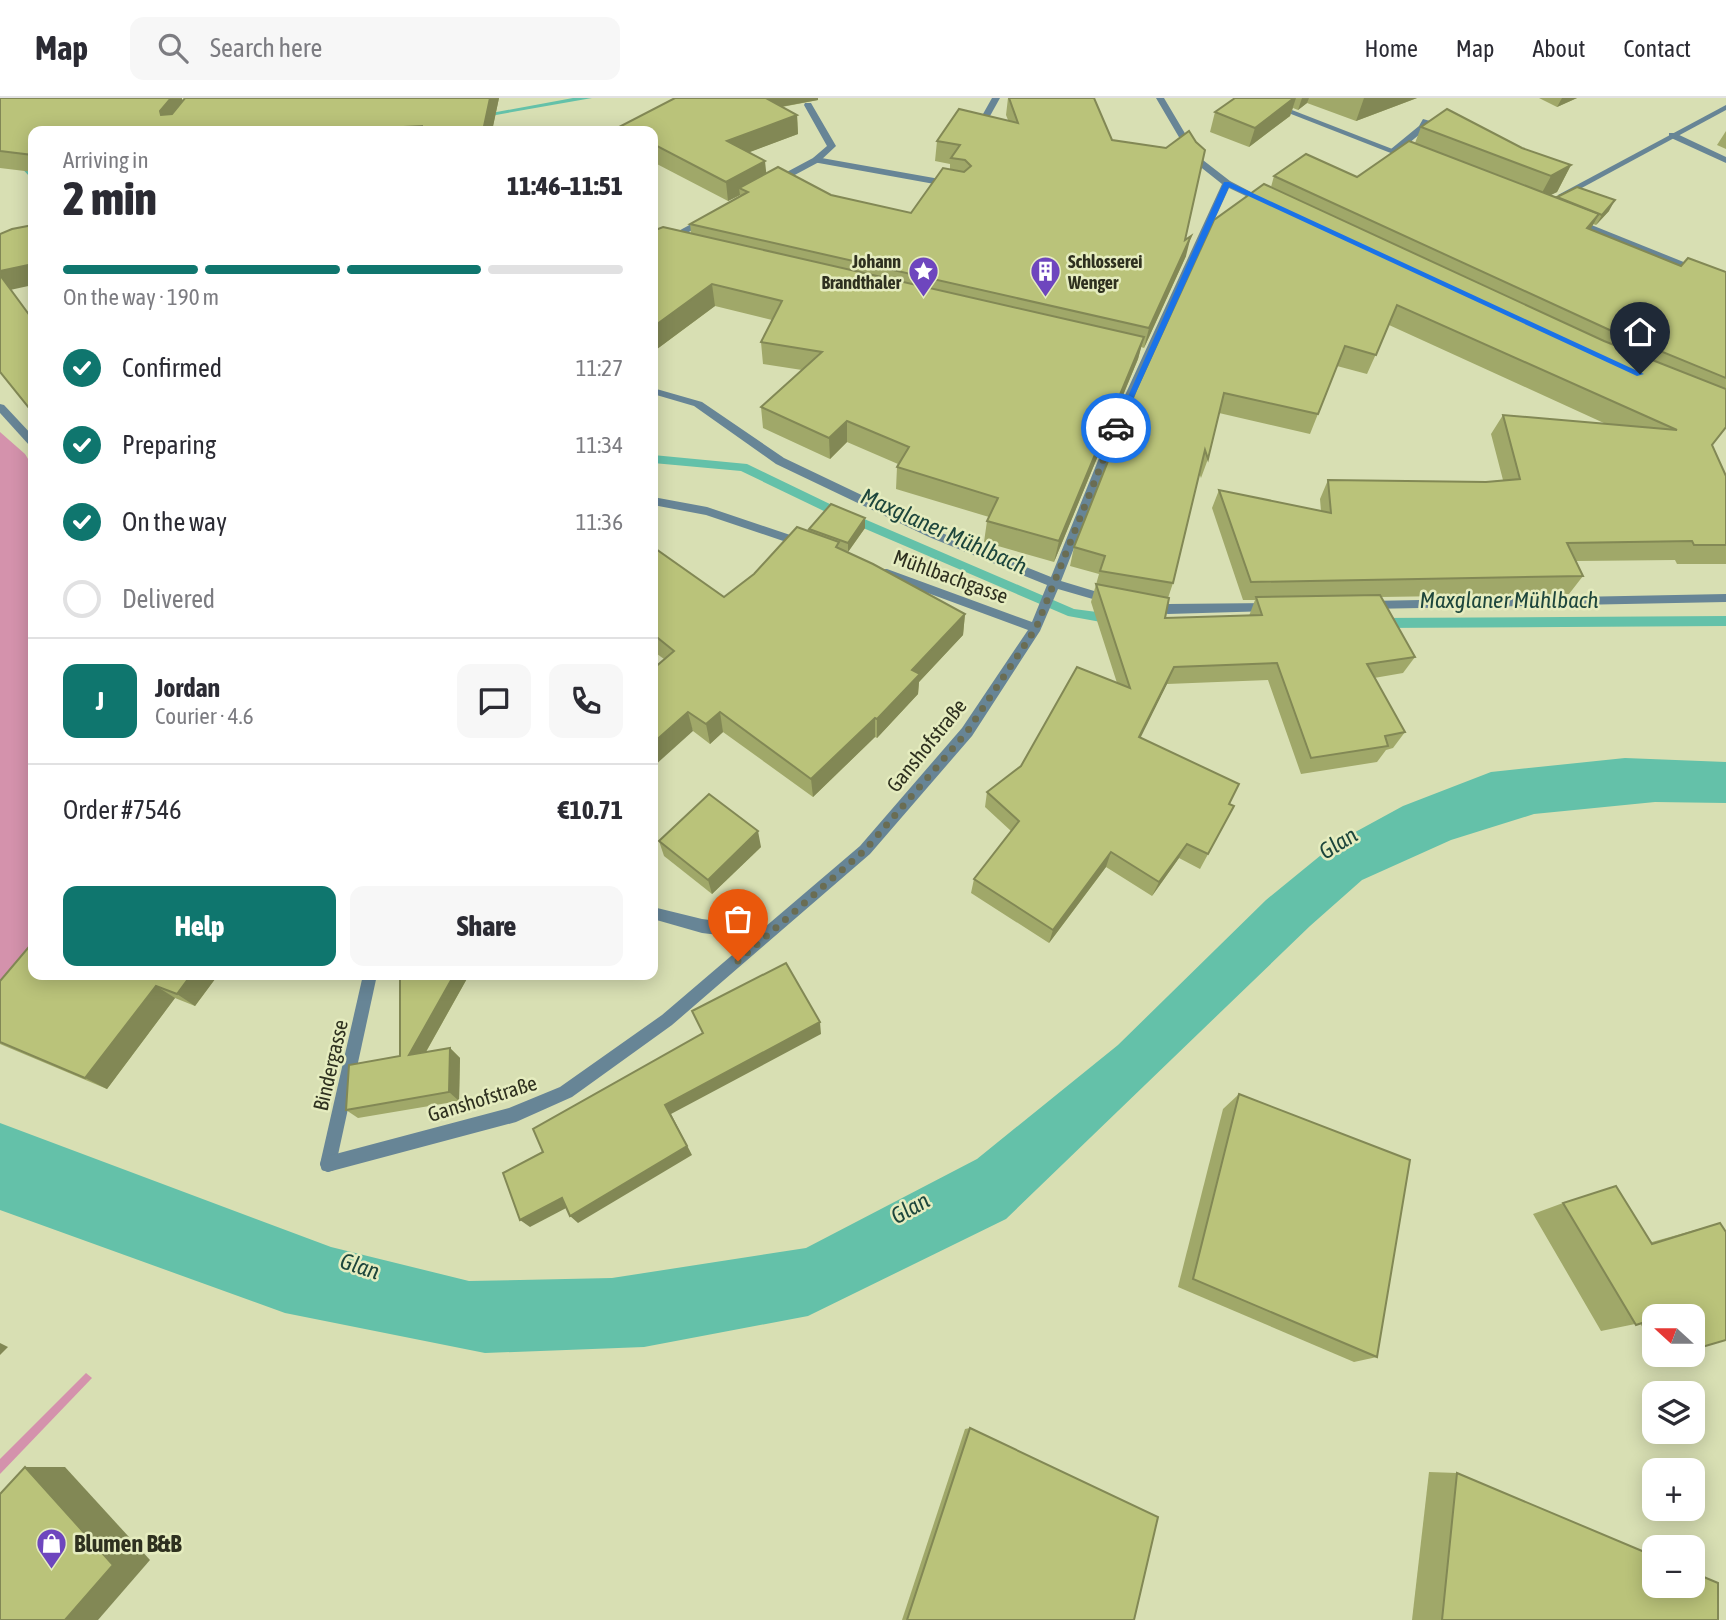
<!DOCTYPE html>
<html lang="en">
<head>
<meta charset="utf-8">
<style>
	body { margin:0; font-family:"Asap Condensed",sans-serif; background:#f7f7f7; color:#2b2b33; height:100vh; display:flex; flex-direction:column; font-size:26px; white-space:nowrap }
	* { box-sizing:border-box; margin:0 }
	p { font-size:23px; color:#7c7c81 }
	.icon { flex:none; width:38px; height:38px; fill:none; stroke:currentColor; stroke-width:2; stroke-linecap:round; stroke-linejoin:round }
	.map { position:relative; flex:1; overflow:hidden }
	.side { position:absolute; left:28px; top:28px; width:630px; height:854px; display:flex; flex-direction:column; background:#fff; border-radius:14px; box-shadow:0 4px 18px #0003 }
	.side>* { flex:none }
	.needle { width:46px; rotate:291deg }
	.fabs { position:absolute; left:1642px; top:1206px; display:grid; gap:14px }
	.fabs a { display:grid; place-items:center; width:63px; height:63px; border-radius:14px; background:#fff; box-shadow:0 4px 18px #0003; font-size:35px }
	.pin { position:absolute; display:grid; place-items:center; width:60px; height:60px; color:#fff; margin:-72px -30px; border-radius:50% 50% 50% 0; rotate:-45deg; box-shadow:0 0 7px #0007 }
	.pin .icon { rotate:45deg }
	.courier { position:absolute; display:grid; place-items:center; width:70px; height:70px; margin:-35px; border:5px solid #1a73e8; border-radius:50%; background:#fff; color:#222; box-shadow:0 2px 9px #0007 }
	.head em { font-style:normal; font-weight:800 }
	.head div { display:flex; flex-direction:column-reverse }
	.head { display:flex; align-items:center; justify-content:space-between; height:119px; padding:0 35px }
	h1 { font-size:46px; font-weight:800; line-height:52px }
	.bar { display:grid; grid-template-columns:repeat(4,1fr); gap:10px 7px; align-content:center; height:84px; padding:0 35px }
	.bar i { height:9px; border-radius:5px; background:#e1e1e2 }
	.bar .on { background:#0f766e }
	.bar p { grid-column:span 4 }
	.line { display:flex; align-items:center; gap:18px; padding:0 35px; border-top:2px solid #e1e1e2 }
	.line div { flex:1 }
	.round { display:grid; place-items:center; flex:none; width:74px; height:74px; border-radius:14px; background:#f7f7f7 }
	ol { padding:0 35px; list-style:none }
	li { display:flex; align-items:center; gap:21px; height:77px }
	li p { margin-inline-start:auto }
	li .icon { padding:7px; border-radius:50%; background:#0f766e; color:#fff; stroke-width:4 }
	li:last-child { color:#7c7c81 }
	li i { width:38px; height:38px; border:4px solid #e1e1e2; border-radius:50% }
	.primary-button { display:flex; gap:14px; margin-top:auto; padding:14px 35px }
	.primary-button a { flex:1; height:80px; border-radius:14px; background:#0f766e; color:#fff; font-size:28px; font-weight:800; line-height:80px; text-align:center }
	.primary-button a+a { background:#f7f7f7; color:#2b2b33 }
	header { display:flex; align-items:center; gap:42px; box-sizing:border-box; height:98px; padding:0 35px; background:#fff; border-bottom:2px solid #e1e1e2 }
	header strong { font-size:33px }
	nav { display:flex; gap:38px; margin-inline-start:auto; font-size:24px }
	.search { width:490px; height:63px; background:#f7f7f7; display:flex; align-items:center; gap:18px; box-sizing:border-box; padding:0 24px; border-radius:14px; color:#7c7c81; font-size:26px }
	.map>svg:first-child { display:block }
</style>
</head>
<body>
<header>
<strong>Map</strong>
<div class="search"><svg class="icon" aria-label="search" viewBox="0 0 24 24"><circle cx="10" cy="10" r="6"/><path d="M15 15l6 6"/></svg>Search here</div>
<nav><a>Home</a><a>Map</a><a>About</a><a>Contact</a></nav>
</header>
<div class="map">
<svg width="1726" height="1522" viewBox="0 0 1726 1522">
	<rect width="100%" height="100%" fill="#d8dfb3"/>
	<g fill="#d492ac">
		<polygon points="0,334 25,356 33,369 33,846 0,885"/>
		<polygon points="86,1275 92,1280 0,1376 0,1361"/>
	</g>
	<polygon fill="#64c1a9" points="1625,660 1726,664 1726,705 1655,704 1534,716 1451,742 1362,782 1310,828 1006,1121 808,1218 644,1249 485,1255 285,1215 0,1112 0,1025 331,1149 469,1183 612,1180 806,1150 977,1061 1118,947 1266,802 1337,744 1403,708 1491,674"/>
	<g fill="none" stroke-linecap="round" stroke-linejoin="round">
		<g fill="#64c1a9" fill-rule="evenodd">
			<polygon points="573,0 592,0 479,20 475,18"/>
			<polygon points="0,39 33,72 33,80 30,79 0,47"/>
			<polygon points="653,357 747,366 834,408 1074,511 1112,516 1118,521 1112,526 1068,518 826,414 741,373 653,365"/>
			<polygon points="1726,518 1726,528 1377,530 1371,525 1377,520"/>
		</g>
		<g fill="#678596" fill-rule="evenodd">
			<polygon points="992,0 1000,0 990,18 984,18 983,16"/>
			<polygon points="1423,21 1430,23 1426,31 1397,55 1391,55 1391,51 1419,28"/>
			<polygon points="1669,35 1675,35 1726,59 1726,65 1669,39"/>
			<polygon points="816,59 951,83 955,86 951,89 813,64 813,60"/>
			<polygon points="363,877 377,877 336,1066 334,1072 328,1074 322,1072 320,1066"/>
		</g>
		<g fill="#678596" fill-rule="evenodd">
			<polygon points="1156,0 1164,0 1199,59 1230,83 1270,104 1263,106 1229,90 1130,308 1061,483 1114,499 1116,502 1114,505 1110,506 1058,491 1040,533 972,638 870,756 672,927 572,999 516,1024 328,1074 322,1072 320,1066 322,1060 328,1058 509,1010 560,989 662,917 751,841 702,835 653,821 653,809 702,821 765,829 860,748 962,630 1028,532 879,477 879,471 887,471 1032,524 1047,487 929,439 776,366 694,308 653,296 653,290 702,304 784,360 937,433 1051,479 1120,308 1222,86 1193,63"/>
			<polygon points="1250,0 1261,0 1413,59 1406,61"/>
			<polygon points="805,5 811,5 836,48 819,64 776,87 770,87 770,83 813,60 827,48 804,7"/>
			<polygon points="1726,7 1726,12 1565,99 1558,97"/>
			<polygon points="704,119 712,121 653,154 653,147"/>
			<polygon points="1574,120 1726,181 1726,187 1571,125 1569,123"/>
			<polygon points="0,306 4,307 33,338 33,348 29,347 0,315"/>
			<polygon points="653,399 707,409 808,443 810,446 804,450 706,417 653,407"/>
			<polygon points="1726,496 1726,504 1368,511 1362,507 1368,503"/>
			<polygon points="1148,504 1168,506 1271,505 1277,509 1271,513 1168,516 1144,511 1142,508"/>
		</g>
	</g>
	<g fill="#a0a869" fill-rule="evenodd">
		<polygon points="0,0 182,0 182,4 185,0 499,0 492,33 33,33 33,74 0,70"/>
		<polygon points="675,0 818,0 818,2 782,9 797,17 798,36 749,54 766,75 831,97 911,115 950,71 950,66 935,63 937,43 1008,22 1006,17 1008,0 1094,0 1112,42 1185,142 1186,158 1144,250 1141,249 1138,261 1054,464 984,444 987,423 989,419 896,391 897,369 898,366 847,344 830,361 763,330 761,309 802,272 763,266 761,244 772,222 715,208 653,254 653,133 691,135 690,126 740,99 740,97 728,103 653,64 653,33 620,33 619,29"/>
		<polygon points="1235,0 1417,0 1356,23 1307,5 1298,12 1293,10 1290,18 1249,49 1210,34 1215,14"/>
		<polygon points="1539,0 1577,0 1557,9"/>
		<path d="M 1421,29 L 1522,50 L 1571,67 L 1557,94 L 1550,97 L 1609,113 L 1596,127 L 1593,126 L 1590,131 L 1681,168 L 1726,174 L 1726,329 L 1712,347 L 1726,378 L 1726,466 L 1677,466 L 1675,462 L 1576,463 L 1583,478 L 1569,496 L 1381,499 L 1415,559 L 1403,575 L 1374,580 L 1405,634 L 1393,650 L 1386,652 L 1377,664 L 1301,676 L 1268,582 L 1167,586 L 1140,639 L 1229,706 L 1234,708 L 1200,771 L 1179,760 L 1152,798 L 1106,769 L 1049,845 L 971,795 L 974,781 L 1011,733 L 985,709 L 987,694 L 1021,668 L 1117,585 L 1091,504 L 1099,476 L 1070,468 L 1074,449 L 1271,89 L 1274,78 L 1357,79 L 1415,45 ZM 1389,227 L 1606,326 L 1503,317 L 1491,336 L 1503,382 L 1486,384 L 1328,382 L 1320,401 L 1321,413 L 1219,392 L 1212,410 L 1243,502 L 1255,502 L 1249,518 L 1165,520 L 1168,500 L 1173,485 L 1199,375 L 1201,380 L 1208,361 L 1219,315 L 1310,336 L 1337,268 L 1367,276 Z"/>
		<polygon points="1726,33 1726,51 1717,47"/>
		<polygon points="865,430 848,454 965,516 963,537 919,584 918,596 877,640 875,639 813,699 723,634 710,646 693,633 664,561 653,553 653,449 724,499 809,433 809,431"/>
		<polygon points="659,743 761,749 712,796 664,758"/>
		<polygon points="218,877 195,908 175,900 107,991 0,946 0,883"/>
		<polygon points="400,877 490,877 489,878 469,877 426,954 450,950 460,960 459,1003 358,1020 346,1012 400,958"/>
		<polygon points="1239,996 1377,1259 1354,1264 1178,1189 1223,1011"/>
		<polygon points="1563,1105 1652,1144 1720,1125 1695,1251 1692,1252 1692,1218 1654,1218 1654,1250 1640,1225 1601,1233 1533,1116"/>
		<polygon points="970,1330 1134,1522 902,1522 965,1331"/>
		<polygon points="1429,1374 1457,1375 1718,1522 1412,1522"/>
	</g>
	<g fill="#828855">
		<polygon points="171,0 182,0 182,16 169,31 160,13"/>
		<polygon points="490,0 499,0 492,33 483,33"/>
		<polygon points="757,0 818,0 818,2 758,13"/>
		<polygon points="1294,0 1296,0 1290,18 1249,49 1255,30"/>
		<polygon points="1302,0 1309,0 1307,5 1298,12"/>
		<polygon points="1364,0 1417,0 1356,23"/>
		<polygon points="1562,0 1577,0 1557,9"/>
		<polygon points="797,17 798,36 729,62 727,43"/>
		<polygon points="765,63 767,82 739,90 740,97 728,103 726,84"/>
		<polygon points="1571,67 1557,94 1537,104 1551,78"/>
		<polygon points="1615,102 1609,113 1596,127 1602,117"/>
		<polygon points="1599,116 1588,136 1587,130"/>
		<polygon points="1191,138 1186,158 1144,250 1149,230"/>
		<polygon points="33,166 33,187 10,192 0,178 0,173"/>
		<polygon points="712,186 715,208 653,254 653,229"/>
		<polygon points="1144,239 1138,261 1054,464 1059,443"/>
		<polygon points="847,323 847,344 830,361 829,340"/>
		<polygon points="865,420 865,430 848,454 848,445"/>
		<polygon points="965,516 963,537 919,584 918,596 877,640 877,621 912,572"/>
		<polygon points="1174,569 1167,586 1133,655 1139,639"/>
		<polygon points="688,614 693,633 653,669 653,645"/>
		<polygon points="720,614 723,634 710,646 706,626"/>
		<polygon points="875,620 875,639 813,699 811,681"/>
		<polygon points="758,733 761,749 712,796 708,782"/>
		<polygon points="1187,746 1179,760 1152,798 1159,784"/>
		<polygon points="1111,754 1106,769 1049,845 1053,832"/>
		<polygon points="191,877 218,877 195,908 177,896"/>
		<polygon points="454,877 469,877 419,966 409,957"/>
		<polygon points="156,888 175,900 107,991 85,980"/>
		<polygon points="820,924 821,936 671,1016 692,1057 578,1125 570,1118 665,1007"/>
		<polygon points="450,950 460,960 459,1003 449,994"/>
		<polygon points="562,1100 570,1108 530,1129 520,1122"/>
		<polygon points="0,1245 8,1249 0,1257"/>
		<polygon points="25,1369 65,1369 150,1462 98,1522 65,1522"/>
	</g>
	<g fill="#bac37a" stroke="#828855" stroke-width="2">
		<polygon points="0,0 171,0 160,13 161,17 172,16 185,0 490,0 483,33 435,33 435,31 422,32 422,28 325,33 33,33 33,42 30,40 33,43 33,57 0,53"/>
		<polygon points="675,0 766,0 797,17 727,43 765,63 726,84 653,46 653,33 627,33 619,29"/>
		<polygon points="1009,0 1094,0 1112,42 1166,50 1189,33 1196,44 1205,52 1185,142 1191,138 1149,230 690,126 748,94 739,90 778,69 831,97 911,115 943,70 964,74 971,68 965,62 951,60 960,47 937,43 959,11 1018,25"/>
		<polygon points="1235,0 1294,0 1255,30 1215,14"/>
		<polygon points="1447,11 1522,50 1571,67 1551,78 1421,29"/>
		<polygon points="1409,43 1599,116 1587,130 1681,168 1688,160 1726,174 1726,280 1614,234 1274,78 1306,56 1357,79"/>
		<polygon points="1264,86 1604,243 1726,291 1726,329 1712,347 1726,378 1726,447 1694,447 1692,443 1567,445 1583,478 1251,484 1219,392 1331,415 1328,382 1486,384 1520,381 1503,317 1677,332 1397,207 1376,257 1345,248 1318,316 1224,295 1208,361 1205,352 1173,485 1100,473 1105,458 1074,449 1137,290 1214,122"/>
		<polygon points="1577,89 1615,102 1602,117 1557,99"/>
		<polygon points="33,127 33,166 0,173 0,136 12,131"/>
		<polygon points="663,129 1144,239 1059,443 987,423 998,400 897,369 909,349 847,323 829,340 761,309 822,254 761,244 782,203 712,186 653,229 653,133"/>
		<polygon points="0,177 33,222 33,315 0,274"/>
		<polygon points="831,406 865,420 848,445 809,431"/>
		<polygon points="797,429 839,444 836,449 873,466 965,516 912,572 920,576 877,621 875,620 811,681 720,614 706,626 688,614 653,645 653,571 674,553 653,536 653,449 724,499 754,476"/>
		<polygon points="1096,486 1169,500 1165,520 1262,517 1256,499 1380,497 1415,559 1367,566 1405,634 1385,638 1388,648 1311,660 1277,565 1174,569 1139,639 1239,686 1229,706 1234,708 1208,756 1187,746 1159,784 1111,754 1053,832 974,781 1019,723 987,694 1021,668 1077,569 1130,590"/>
		<polygon points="709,696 758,733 708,782 659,743"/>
		<polygon points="33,844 33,877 191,877 177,896 156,888 85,980 0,944 0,883"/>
		<polygon points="786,865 820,924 665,1007 687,1048 570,1118 562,1100 520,1122 503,1075 543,1054 533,1031 703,935 692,913"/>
		<polygon points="400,877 454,877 409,957 450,950 449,994 346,1012 349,967 400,958"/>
		<polygon points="1239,996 1410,1062 1377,1259 1193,1181"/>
		<polygon points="1616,1088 1652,1146 1720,1125 1726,1134 1726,1242 1695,1251 1692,1246 1692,1218 1676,1218 1674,1214 1663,1218 1654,1218 1654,1221 1636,1227 1563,1105"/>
		<polygon points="970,1330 1158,1419 1134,1522 907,1522"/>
		<polygon points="25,1369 113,1467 65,1522 0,1522 0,1396"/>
		<polygon points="1457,1375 1654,1458 1654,1488 1692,1488 1692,1474 1718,1485 1718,1522 1442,1522"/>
	</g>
	<polygon fill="#1a73e8" points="1224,84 1229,84 1644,276 1637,278 1229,89 1120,330 1113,332"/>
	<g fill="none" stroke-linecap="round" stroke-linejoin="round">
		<polyline stroke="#6a6d53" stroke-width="7" stroke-dasharray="0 12.6" points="738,863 865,752 967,634 1036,530 1116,330"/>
	</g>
	<defs>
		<symbol id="sight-pin" viewBox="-11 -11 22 30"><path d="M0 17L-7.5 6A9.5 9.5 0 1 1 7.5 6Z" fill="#6e46be" stroke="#e5ecbf"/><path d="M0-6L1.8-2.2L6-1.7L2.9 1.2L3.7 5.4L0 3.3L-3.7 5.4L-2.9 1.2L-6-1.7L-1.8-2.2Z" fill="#fff"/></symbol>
		<symbol id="building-pin" viewBox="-11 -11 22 30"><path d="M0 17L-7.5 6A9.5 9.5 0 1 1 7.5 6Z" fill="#6e46be" stroke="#e5ecbf"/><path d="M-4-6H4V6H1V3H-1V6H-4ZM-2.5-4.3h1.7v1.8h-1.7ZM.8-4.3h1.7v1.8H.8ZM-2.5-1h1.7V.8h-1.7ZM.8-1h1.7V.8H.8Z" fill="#fff"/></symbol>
		<symbol id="shop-pin" viewBox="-11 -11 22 30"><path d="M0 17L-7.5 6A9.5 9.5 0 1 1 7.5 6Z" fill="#6e46be" stroke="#e5ecbf"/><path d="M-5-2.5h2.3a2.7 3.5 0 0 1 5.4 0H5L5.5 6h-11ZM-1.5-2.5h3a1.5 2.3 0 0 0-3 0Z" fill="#fff"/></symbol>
	</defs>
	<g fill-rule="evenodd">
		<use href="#sight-pin" x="906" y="156" width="35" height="47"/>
		<use href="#building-pin" x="1028" y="156" width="35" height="47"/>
		<use href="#shop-pin" x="34" y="1428" width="35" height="47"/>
	</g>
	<g text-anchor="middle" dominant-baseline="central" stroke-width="5" stroke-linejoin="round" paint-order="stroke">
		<g font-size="18" font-weight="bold" fill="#2e301f" stroke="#e5ecbf" text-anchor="end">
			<text x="901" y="163">Johann<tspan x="901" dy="21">Brandthaler</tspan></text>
			<text x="1068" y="163" text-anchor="start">Schlosserei<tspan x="1068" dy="21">Wenger</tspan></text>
		</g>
		<g font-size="21" fill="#2e301f" stroke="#e5ecbf">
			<text transform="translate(951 478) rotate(20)">Mühlbachgasse</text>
			<text transform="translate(926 647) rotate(-51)">Ganshofstraße</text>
			<text transform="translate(330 967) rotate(-77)">Bindergasse</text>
			<text transform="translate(482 1000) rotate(-17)">Ganshofstraße</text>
		</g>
		<g font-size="23" font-style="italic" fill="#1d463c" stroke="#e5ecbf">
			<text transform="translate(944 433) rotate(24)">Maxglaner Mühlbach</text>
			<text x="1509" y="502">Maxglaner Mühlbach</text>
			<text transform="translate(1338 745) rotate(-32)">Glan</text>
			<text transform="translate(910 1110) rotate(-29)">Glan</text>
			<text transform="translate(360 1168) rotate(18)">Glan</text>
		</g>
		<g font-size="24" font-weight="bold" fill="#2e301f" stroke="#e5ecbf" text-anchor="start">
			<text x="74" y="1445">Blumen B&amp;B</text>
		</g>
	</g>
</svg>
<div class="fabs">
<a><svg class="needle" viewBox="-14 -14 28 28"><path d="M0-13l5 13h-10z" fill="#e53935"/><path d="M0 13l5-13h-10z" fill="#7c7c81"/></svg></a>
<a><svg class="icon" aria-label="layers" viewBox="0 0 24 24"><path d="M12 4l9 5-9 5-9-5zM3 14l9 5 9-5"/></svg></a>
<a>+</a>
<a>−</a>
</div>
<div class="pin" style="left:738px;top:863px;background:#ea580c"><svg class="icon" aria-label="bag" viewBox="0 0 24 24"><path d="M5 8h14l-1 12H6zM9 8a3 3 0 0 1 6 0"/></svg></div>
<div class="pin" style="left:1640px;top:276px;background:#1f2937"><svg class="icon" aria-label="home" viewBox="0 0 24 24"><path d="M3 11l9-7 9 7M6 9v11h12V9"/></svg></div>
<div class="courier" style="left:1116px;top:330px"><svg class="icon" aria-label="car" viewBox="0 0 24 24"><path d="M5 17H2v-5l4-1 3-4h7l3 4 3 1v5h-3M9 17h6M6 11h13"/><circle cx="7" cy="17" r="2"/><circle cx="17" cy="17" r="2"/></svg></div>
<section class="side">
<div class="head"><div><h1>2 min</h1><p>Arriving in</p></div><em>11:46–11:51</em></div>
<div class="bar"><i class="on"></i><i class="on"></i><i class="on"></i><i></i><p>On the way · 190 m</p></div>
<ol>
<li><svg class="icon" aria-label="check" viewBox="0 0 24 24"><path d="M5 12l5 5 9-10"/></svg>Confirmed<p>11:27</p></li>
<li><svg class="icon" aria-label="check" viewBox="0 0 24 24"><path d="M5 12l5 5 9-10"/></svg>Preparing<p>11:34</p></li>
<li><svg class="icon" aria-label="check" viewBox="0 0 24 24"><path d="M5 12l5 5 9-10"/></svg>On the way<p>11:36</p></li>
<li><i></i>Delivered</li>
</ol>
<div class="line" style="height:126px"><b class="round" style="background:#0f766e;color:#fff">J</b><div><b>Jordan</b><p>Courier · 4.6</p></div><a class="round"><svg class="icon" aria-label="chat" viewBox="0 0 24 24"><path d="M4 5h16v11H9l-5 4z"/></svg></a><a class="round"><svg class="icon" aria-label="phone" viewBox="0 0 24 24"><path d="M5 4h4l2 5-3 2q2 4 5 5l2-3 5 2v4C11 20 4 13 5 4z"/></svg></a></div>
<div class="line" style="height:91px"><div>Order #7546</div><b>€10.71</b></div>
<div class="primary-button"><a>Help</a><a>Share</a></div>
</section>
</div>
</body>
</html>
